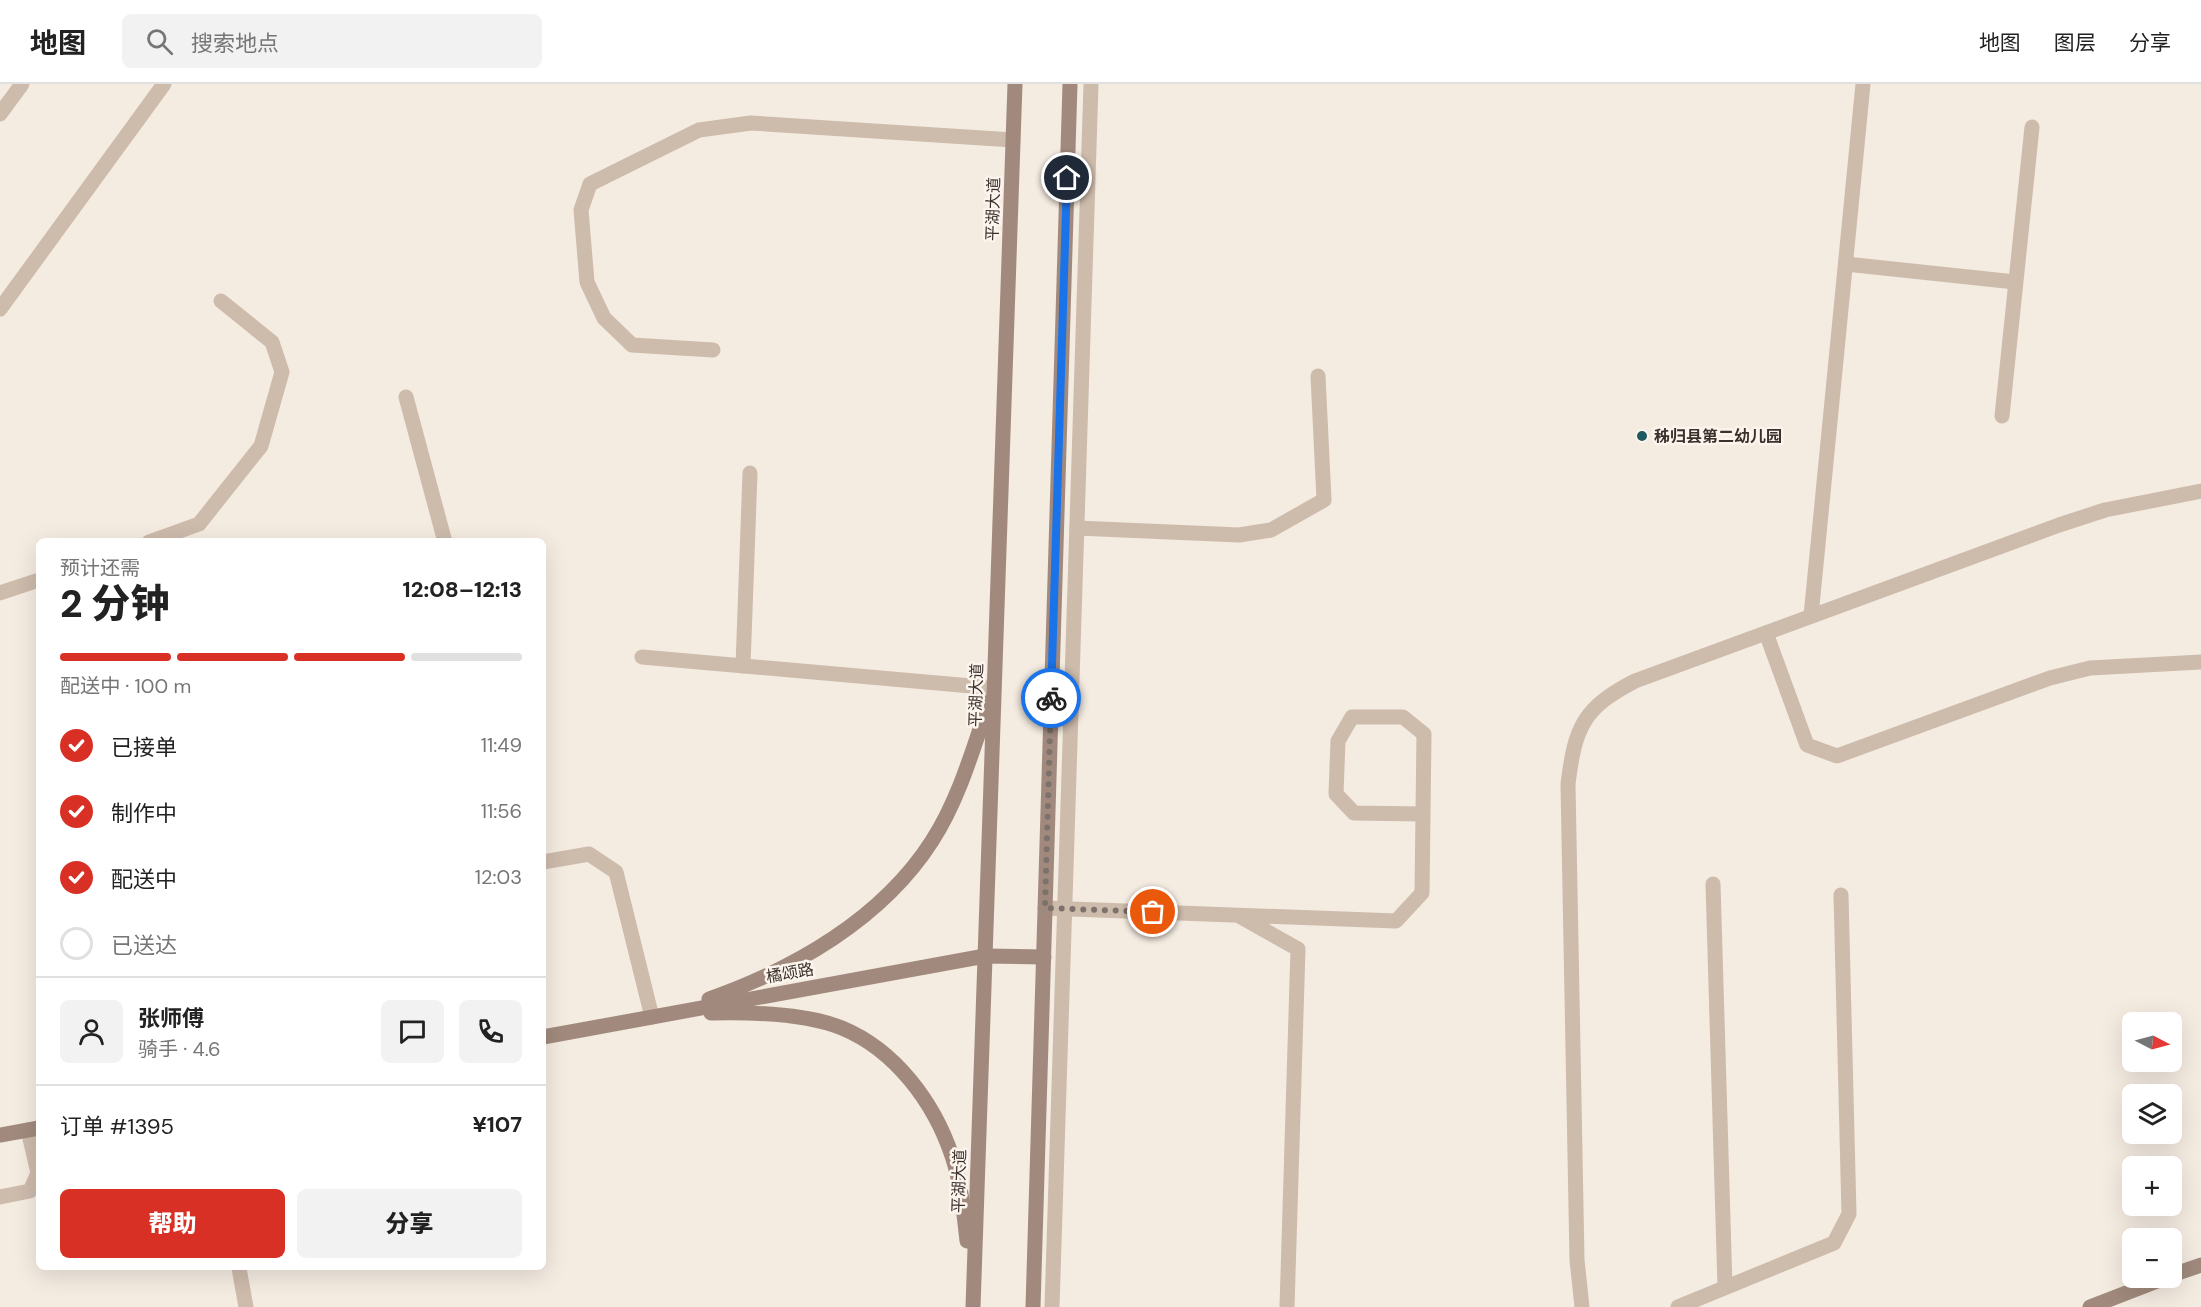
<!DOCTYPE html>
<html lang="zh">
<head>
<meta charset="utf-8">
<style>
	body { margin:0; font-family:"DM Sans","Noto Sans SC",sans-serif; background:#f2f2f2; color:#222; height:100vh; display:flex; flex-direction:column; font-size:22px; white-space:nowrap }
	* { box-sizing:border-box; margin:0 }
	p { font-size:20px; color:#767676 }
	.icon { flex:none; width:33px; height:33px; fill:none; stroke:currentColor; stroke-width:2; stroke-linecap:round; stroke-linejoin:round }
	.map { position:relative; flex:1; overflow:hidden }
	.sheet { position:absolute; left:36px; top:454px; width:510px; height:732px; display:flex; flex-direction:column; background:#fff; border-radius:9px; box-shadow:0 6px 24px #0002 }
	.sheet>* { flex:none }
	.needle { width:39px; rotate:96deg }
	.tools { position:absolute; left:2122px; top:928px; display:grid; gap:12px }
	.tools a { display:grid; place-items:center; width:60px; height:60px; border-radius:9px; background:#fff; box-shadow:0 6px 24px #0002; font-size:30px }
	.pin { position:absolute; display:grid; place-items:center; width:51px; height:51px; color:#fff; margin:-26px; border:3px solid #fff; border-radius:50%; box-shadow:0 2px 6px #0007 }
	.courier { position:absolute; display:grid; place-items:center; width:60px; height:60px; margin:-30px; border:4px solid #1a73e8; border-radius:50%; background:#fff; color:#222; box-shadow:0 2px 8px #0007 }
	.summary em { font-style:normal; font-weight:800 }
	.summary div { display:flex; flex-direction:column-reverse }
	.summary { display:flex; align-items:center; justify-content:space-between; height:102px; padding:0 24px }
	h1 { font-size:39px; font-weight:800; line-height:45px }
	.bar { display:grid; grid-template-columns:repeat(4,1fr); gap:9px 6px; align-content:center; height:72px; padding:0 24px }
	.bar i { height:8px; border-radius:4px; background:#e0e0e0 }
	.bar .current { background:#d93025 }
	.bar p { grid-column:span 4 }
	.line { display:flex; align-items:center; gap:15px; padding:0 24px; border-top:2px solid #e0e0e0 }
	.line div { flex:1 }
	.round { display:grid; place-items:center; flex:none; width:63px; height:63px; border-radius:9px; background:#f2f2f2 }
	ol { padding:0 24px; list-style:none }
	li { display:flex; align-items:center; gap:18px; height:66px }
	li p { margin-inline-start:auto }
	li .icon { padding:6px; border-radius:50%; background:#d93025; color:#fff; stroke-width:4 }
	li:last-child { color:#767676 }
	li i { width:33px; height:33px; border:3px solid #e0e0e0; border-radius:50% }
	.primary-button { display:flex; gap:12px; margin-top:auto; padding:12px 24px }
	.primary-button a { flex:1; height:69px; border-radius:9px; background:#d93025; color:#fff; font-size:24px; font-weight:800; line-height:69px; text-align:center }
	.primary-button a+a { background:#f2f2f2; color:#222 }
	header { display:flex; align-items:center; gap:36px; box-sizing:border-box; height:84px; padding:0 30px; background:#fff; border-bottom:2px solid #e0e0e0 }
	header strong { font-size:28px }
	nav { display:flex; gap:33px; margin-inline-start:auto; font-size:21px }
	.search { width:420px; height:54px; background:#f2f2f2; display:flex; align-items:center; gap:15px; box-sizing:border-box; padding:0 21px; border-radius:9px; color:#767676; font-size:22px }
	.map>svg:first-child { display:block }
</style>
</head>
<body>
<header>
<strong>地图</strong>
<div class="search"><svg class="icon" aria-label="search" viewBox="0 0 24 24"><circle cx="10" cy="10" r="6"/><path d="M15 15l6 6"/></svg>搜索地点</div>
<nav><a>地图</a><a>图层</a><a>分享</a></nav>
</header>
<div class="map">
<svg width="2201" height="1223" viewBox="0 0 2201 1223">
	<rect width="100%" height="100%" fill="#f4ebe1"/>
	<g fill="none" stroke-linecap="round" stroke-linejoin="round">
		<g stroke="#cdbbac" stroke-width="15">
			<polyline points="1846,180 2015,198"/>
			<polyline points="713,266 632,261 604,234 587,198 581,126 590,100 699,46 751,39 1013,56"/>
			<polyline points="406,313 445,458"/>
			<polyline points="2002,332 2032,43"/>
			<polyline points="1077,444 1239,451 1271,446 1324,416 1318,292"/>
			<polyline points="1766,549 1807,661 1837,672 2050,594 2090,584 2201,578"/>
			<polyline points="642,573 994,604"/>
			<polyline points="743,582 750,389"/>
			<polyline points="543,778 589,770 616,788 652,933"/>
			<polyline points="1713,800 1725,1203"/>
			<polyline points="1045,824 1396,837 1422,809 1424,650 1403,633 1352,633 1338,657 1336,710 1354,729 1423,730"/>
			<polyline points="1241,833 1298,865 1287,1223"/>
			<polyline points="0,1113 30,1107 38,1089 28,1046"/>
			<polyline points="239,1184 246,1223"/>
			<polyline points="1052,1223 1091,0"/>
			<polyline points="1678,1223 1834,1159 1849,1130 1841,811"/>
		</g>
		<g stroke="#cdbbac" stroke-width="15">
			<polyline points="0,30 22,0"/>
			<polyline points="0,225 164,0"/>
			<polyline points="149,458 199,440 261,362 282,288 272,258 221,217"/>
			<polyline points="0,509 39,496"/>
			<polyline points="1811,532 1863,0"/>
			<path d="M 1582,1223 L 1577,1176 L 1568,700 C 1575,643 1583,624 1635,597 L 2059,441 L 2105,426 L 2201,407"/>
		</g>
		<g stroke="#a18a7d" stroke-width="15">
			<path d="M 709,915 C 794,885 882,835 932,757 C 959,715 973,665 989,618"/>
			<path d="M 711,929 C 751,928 804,929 842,944 C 895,966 934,1018 952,1072 C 961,1098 964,1130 967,1157"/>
			<polyline points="543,953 985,872 1044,873"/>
			<polyline points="0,1051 39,1044"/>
			<polyline points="2172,1191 2201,1181"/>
			<polyline points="973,1223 1015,0"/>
			<polyline points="1033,1223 1070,0"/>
			<polyline points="2090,1223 2165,1194"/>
		</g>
	</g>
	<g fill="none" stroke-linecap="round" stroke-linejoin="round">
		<polyline stroke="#7c716b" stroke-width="6" stroke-dasharray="0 10.8" points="1051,614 1045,824 1153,828"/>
		<polyline stroke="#1a73e8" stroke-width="8" points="1051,614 1067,94"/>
	</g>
	<circle fill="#1f5a5e" stroke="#fbf5ee" stroke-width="2" cx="1642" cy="352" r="6"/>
	<g text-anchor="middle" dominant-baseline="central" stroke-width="5" stroke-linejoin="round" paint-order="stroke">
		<g font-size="16" fill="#3b302b" stroke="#fbf5ee">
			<text transform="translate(993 125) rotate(-88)">平湖大道</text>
			<text transform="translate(976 611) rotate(-88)">平湖大道</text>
			<text transform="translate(790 889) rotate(-10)">橘颂路</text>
			<text transform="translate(959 1097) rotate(-88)">平湖大道</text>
		</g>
		<g font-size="16" font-weight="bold" fill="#3b302b" stroke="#fbf5ee" text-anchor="start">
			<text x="1654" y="352">秭归县第二幼儿园</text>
		</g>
	</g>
</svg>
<div class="tools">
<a><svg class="needle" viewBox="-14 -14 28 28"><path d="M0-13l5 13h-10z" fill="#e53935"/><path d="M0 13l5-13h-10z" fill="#767676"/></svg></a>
<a><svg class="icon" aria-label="layers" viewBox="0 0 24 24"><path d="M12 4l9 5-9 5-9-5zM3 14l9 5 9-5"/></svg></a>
<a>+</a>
<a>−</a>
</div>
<div class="pin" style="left:1153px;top:828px;background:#ea580c"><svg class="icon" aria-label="bag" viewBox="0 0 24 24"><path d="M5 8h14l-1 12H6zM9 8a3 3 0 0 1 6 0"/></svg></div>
<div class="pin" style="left:1067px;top:94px;background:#1f2937"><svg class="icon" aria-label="home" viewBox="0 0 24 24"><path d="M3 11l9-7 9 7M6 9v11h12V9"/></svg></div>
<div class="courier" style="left:1051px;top:614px"><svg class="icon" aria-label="bike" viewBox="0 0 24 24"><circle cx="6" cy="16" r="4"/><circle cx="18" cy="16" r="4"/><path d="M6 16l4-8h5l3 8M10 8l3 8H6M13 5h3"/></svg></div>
<section class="sheet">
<div class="summary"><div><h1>2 分钟</h1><p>预计还需</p></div><em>12:08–12:13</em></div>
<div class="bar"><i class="current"></i><i class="current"></i><i class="current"></i><i></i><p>配送中 · 100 m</p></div>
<ol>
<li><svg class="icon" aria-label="check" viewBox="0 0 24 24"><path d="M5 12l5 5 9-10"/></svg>已接单<p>11:49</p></li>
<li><svg class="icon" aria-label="check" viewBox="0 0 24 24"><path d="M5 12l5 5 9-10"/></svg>制作中<p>11:56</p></li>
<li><svg class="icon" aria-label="check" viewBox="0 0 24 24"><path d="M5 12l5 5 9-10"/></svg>配送中<p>12:03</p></li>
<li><i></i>已送达</li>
</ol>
<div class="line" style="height:108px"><a class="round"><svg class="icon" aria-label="person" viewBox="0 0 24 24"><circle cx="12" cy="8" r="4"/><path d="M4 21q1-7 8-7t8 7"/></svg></a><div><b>张师傅</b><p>骑手 · 4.6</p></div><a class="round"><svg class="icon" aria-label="chat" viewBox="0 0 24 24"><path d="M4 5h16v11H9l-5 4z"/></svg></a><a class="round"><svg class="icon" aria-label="phone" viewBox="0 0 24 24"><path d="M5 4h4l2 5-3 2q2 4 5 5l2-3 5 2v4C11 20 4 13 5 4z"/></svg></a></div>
<div class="line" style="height:78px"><div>订单 #1395</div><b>¥107</b></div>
<div class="primary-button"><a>帮助</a><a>分享</a></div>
</section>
</div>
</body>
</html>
